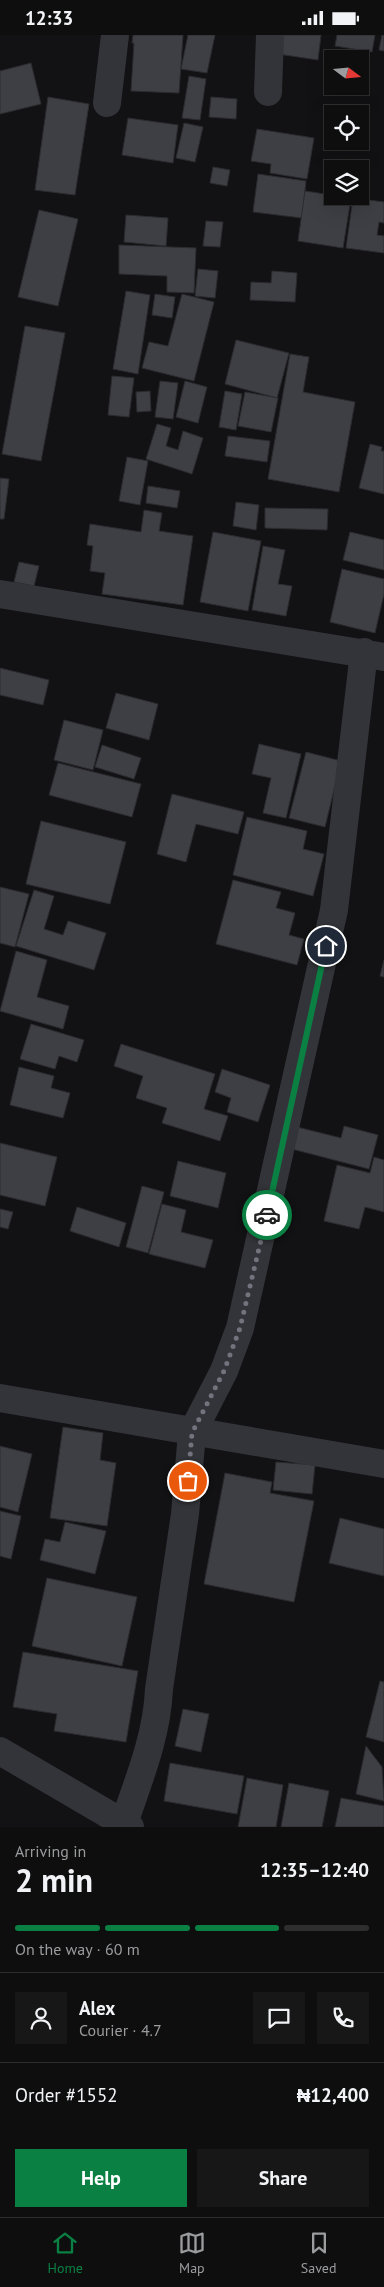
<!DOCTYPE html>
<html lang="en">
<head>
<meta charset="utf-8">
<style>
	body { margin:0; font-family:"PT Sans",sans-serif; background:#171718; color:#f1f3f6; height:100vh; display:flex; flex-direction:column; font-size:19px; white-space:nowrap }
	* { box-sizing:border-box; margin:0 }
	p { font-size:16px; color:#9b9c9e }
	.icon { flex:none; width:28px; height:28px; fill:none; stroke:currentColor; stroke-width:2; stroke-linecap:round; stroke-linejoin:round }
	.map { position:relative; height:1792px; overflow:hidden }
	.drawer { display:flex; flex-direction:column; background:#0e0e0f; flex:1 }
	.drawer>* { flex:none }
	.needle { width:32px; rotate:106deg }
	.buttons { position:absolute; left:324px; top:15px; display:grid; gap:10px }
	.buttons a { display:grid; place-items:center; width:45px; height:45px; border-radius:0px; background:#0e0e0f; box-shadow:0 5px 20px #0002,0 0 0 1px #2e2e2f; font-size:25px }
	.pin { position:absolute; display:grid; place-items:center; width:42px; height:42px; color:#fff; margin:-21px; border:2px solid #fff; border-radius:50%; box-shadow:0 1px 5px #0007 }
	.courier { position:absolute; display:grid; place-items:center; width:50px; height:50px; margin:-25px; border:4px solid #0b8043; border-radius:50%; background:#fff; color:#222; box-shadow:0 1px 6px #0007 }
	.head em { font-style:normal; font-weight:800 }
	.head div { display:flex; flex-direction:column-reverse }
	.head { display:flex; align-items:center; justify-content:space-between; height:85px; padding:0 15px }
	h1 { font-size:32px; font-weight:800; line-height:38px }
	.bar { display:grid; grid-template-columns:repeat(4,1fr); gap:8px 5px; align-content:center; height:60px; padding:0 15px }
	.bar i { height:6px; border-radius:4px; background:#2e2e2f }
	.bar .selected { background:#0b8043 }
	.bar p { grid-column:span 4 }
	.line { display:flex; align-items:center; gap:12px; padding:0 15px; border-top:1px solid #2e2e2f }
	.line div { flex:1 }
	.round { display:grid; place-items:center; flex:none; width:52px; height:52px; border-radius:0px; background:#171718 }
	.action { display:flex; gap:10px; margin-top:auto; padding:10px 15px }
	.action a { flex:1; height:58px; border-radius:0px; background:#0b8043; color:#fff; font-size:20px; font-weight:800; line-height:58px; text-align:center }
	.action a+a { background:#171718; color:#f1f3f6 }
	.status { display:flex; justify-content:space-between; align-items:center; height:35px; padding:0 25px; background:#0e0e0f; direction:ltr }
	.status svg { height:14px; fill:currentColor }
	.dock { display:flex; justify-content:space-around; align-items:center; height:70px; border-top:1px solid #2e2e2f; background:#0e0e0f; font-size:14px; color:#9b9c9e }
	.dock a { display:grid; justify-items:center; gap:2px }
	.dock .selected { color:#0b8043 }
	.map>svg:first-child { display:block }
</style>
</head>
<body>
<div class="status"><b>12:33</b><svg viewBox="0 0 49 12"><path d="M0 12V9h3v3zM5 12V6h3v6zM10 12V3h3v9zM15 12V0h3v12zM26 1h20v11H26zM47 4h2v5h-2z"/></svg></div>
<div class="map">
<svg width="384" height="1792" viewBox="0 0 384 1792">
	<rect width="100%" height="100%" fill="#121214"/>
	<g fill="#3e3f44" stroke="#2c2c30">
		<polygon points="133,0 183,0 179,58 131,56 134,8 132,8"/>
		<polygon points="188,0 215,0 207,38 181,34"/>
		<polygon points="281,0 321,0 318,25 278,19"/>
		<polygon points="337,0 375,0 372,17 335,11"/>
		<polygon points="382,0 384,0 384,16 379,15"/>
		<polygon points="31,28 41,69 0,79 0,36"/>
		<polygon points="189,41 206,44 200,85 182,83"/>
		<polygon points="48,62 89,69 75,160 35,155"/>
		<polygon points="211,62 237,64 236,84 209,82"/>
		<polygon points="128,83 178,90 173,128 122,120"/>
		<polygon points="184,88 203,92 195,127 176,123"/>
		<polygon points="257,94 314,103 307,144 270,138 271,129 251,126"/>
		<polygon points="213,132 230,135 227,151 210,148"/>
		<polygon points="258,139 306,146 302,183 253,177"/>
		<polygon points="305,156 351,163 343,213 298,206"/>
		<polygon points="353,163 384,167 384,188 379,187 377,200 384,201 384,218 346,213"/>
		<polygon points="39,175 78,184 58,271 18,262"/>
		<polygon points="126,180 168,183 166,211 124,207"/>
		<polygon points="206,186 223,187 220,212 203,211"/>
		<polygon points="119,210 196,213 194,258 167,257 167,241 119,239"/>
		<polygon points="198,234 218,236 215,263 195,261"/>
		<polygon points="272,236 297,238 295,267 250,265 251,247 271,248"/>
		<polygon points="126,256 150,260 138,339 113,334"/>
		<polygon points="155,259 175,262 172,283 152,280"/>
		<polygon points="182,259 214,267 194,346 142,333 149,307 168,311"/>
		<polygon points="25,291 65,298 41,426 2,419"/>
		<polygon points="236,305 289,318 277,363 225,349"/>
		<polygon points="290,319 309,322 303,357 355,367 339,457 268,444"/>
		<polygon points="112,341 134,343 129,382 108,380"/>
		<polygon points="160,346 178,348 173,384 155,382"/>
		<polygon points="185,346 207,352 198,388 176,382"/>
		<polygon points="150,356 151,376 137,377 136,357"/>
		<polygon points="225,356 242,359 236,395 219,392"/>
		<polygon points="245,357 278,363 271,397 238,391"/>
		<polygon points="157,389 171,393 166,411 178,415 183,396 203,403 192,439 146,424"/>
		<polygon points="228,401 270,406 267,427 225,421"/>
		<polygon points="370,409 382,412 381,416 384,416 384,459 359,453"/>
		<polygon points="127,422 148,426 140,470 119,466"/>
		<polygon points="0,443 9,444 4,484 0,484"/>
		<polygon points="148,451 180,456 177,473 146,468"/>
		<polygon points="236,467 259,470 256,495 233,491"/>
		<polygon points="265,473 328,474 327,495 265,493"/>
		<polygon points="144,475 162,478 159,496 193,501 183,570 102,559 105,538 90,536 93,511 87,510 90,489 141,497"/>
		<polygon points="213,497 261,506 248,576 200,567"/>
		<polygon points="350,497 384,505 384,535 343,525"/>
		<polygon points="263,511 285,515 278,549 292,551 286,581 252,575"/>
		<polygon points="19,527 39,531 34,551 14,547"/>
		<polygon points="342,534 384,544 384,559 375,598 330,587"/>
		<polygon points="0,633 49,645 43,670 0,660"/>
		<polygon points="116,658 158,669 149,705 106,693"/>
		<polygon points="64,685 103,695 93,735 54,725"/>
		<polygon points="259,709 301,719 286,783 263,778 271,743 252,739"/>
		<polygon points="102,710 141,723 134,744 95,732"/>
		<polygon points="306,717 341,726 325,792 289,783"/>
		<polygon points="58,728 141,749 132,782 49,760"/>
		<polygon points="172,759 244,777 238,799 196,789 186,827 157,819"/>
		<polygon points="247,782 307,796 303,814 324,819 313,861 233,840"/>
		<polygon points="41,786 126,807 110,869 26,849"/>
		<polygon points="233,845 281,857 276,873 295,878 289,900 304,904 297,930 216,909"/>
		<polygon points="0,852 29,859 15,912 0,908"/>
		<polygon points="34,855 54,861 44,894 63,900 68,886 106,898 94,935 16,911"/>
		<polygon points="16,916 47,925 37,962 69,971 63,994 0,976"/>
		<polygon points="384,925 384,942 380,941"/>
		<polygon points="31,989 84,1005 77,1027 59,1021 55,1034 20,1024"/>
		<polygon points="121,1009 215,1039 204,1074 228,1081 220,1106 162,1088 167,1073 136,1063 143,1041 114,1031"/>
		<polygon points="19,1032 54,1041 51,1053 70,1058 63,1083 10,1070"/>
		<polygon points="222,1034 270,1050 258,1087 227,1077 231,1063 215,1057"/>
		<polygon points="344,1091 378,1100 369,1134 292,1114 297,1092 341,1103"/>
		<polygon points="0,1108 57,1122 45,1171 0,1160"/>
		<polygon points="374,1122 384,1125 384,1177 365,1172 359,1194 324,1186 337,1130 370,1138"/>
		<polygon points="178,1126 226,1138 218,1173 170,1161"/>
		<polygon points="142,1151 164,1157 148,1218 126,1212"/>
		<polygon points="162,1169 186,1175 181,1197 213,1205 205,1233 149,1219"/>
		<polygon points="77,1172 126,1188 119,1212 70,1196"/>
		<polygon points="0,1174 13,1177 8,1194 0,1192"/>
		<polygon points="63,1392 103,1398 100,1425 116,1428 107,1491 50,1483"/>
		<polygon points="0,1411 32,1419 18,1477 0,1472"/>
		<polygon points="276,1427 315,1430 312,1459 273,1455"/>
		<polygon points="225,1438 272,1447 270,1458 314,1466 294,1567 204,1549"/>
		<polygon points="0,1476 21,1481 11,1524 0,1521"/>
		<polygon points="340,1483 384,1494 384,1541 329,1528"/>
		<polygon points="65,1487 106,1496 95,1539 40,1525 45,1504 60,1507"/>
		<polygon points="47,1543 137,1562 122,1631 32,1611"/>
		<polygon points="23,1617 138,1636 126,1707 54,1696 57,1679 13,1672"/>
		<polygon points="380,1646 384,1647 384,1707 366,1702"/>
		<polygon points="183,1674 209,1679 201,1717 175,1711"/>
		<polygon points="366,1711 382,1732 384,1766 356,1759"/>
		<polygon points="170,1728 244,1741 237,1779 164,1766"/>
		<polygon points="247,1743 283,1750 276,1792 238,1792"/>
		<polygon points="289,1748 329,1756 322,1792 281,1792"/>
		<polygon points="341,1763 384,1771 384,1792 335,1792"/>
	</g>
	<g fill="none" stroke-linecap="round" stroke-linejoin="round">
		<g stroke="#333439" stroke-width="28">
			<polyline points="268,57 270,0"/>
			<polyline points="107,68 115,0"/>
			<polyline points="0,559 384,622"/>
			<polyline points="0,1363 384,1429"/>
			<polyline points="0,1716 130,1792"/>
			<path d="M 124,1788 C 139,1744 157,1701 159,1654 L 185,1479 L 192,1398 L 224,1336 L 240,1293 L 334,875 L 364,617"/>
		</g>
	</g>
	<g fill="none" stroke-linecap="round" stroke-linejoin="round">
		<polyline stroke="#71747d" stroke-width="5" stroke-dasharray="0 9" points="188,1446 192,1398 224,1336 240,1293 267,1180"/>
		<polyline stroke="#0b8043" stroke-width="6" points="267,1180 326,911"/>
	</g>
</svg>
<div class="buttons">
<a><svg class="needle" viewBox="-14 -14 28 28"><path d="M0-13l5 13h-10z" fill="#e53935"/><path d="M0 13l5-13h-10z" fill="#9b9c9e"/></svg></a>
<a><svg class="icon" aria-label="locate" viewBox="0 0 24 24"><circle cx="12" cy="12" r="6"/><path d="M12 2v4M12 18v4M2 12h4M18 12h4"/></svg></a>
<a><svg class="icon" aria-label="layers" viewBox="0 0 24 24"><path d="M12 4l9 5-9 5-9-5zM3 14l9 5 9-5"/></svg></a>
</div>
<div class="pin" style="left:188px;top:1446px;background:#ea580c"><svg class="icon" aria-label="bag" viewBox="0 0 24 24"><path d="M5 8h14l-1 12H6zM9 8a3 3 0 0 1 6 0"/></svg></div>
<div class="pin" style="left:326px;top:911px;background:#1f2937"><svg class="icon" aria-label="home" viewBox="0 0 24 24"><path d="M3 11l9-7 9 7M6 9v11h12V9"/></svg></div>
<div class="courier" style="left:267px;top:1180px"><svg class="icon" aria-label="car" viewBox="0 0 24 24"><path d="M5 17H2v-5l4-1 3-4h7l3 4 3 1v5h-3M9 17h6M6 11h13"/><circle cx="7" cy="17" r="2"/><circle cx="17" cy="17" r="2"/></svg></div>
</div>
<section class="drawer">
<div class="head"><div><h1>2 min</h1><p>Arriving in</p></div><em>12:35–12:40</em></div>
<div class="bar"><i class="selected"></i><i class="selected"></i><i class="selected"></i><i></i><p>On the way · 60 m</p></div>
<div class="line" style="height:90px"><a class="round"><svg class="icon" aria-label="person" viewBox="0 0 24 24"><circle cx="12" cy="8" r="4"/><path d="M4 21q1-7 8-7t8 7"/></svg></a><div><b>Alex</b><p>Courier · 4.7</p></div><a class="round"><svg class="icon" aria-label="chat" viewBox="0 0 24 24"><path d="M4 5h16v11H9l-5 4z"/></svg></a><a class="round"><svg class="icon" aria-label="phone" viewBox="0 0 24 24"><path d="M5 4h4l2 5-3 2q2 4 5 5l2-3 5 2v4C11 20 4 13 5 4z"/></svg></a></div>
<div class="line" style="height:65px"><div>Order #1552</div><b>₦12,400</b></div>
<div class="action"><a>Help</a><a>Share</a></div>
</section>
<nav class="dock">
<a class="selected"><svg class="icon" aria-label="home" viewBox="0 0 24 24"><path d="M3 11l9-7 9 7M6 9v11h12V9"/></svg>Home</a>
<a><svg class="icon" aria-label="map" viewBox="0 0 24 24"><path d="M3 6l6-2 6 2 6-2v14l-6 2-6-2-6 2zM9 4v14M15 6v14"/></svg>Map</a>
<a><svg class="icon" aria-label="saved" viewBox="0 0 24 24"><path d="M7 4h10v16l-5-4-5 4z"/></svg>Saved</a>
</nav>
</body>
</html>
